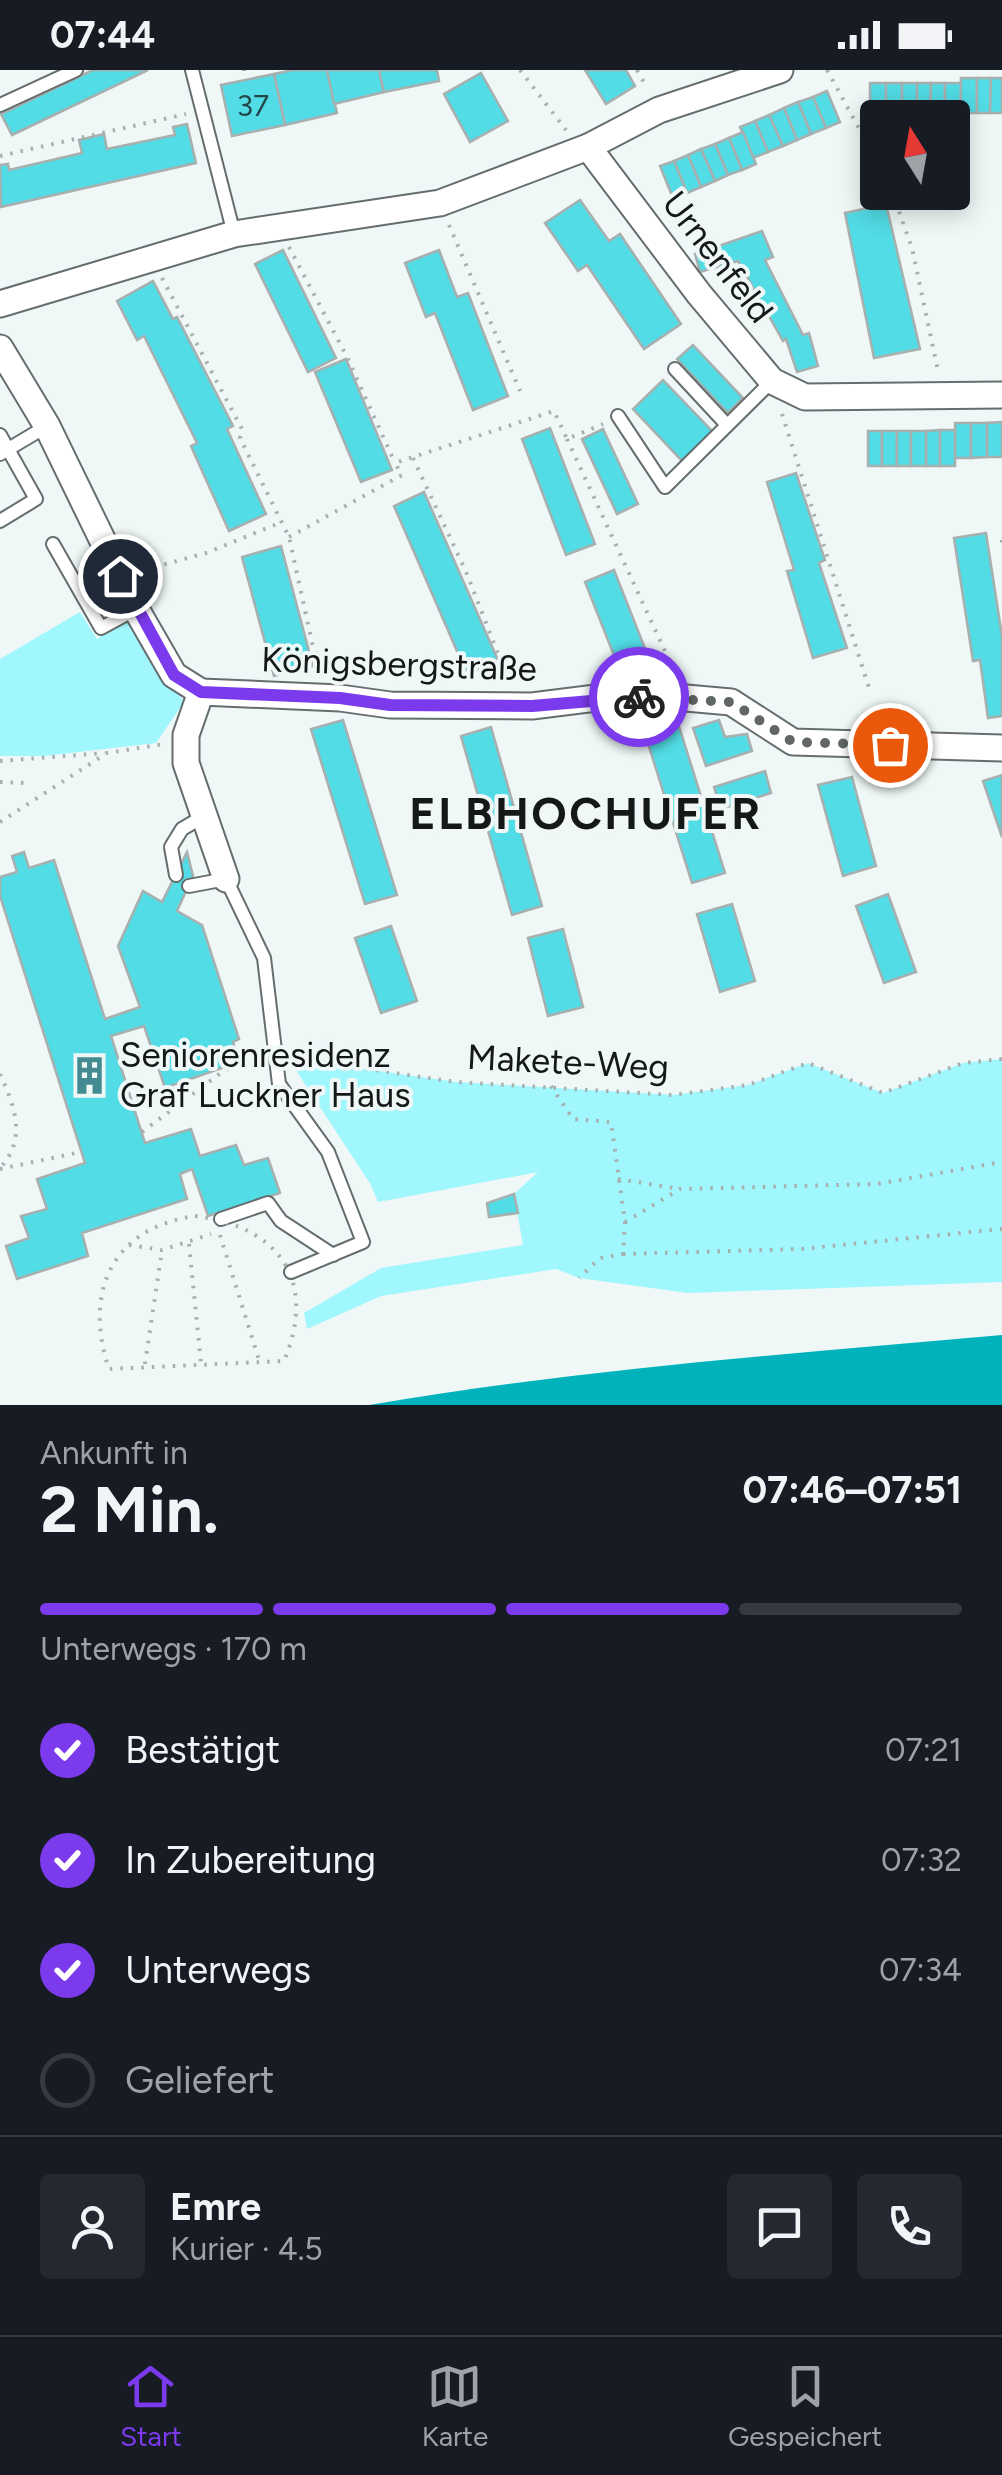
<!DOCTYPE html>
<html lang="de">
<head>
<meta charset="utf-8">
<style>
	body { margin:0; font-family:Figtree,sans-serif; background:#242831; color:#f1f3f6; height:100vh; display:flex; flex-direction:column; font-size:38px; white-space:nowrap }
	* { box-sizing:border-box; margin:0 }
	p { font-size:32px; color:#9ea1a6 }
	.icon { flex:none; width:55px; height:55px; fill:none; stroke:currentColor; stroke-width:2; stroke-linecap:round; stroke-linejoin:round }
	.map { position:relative; height:1335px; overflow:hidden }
	.details { display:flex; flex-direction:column; background:#171b24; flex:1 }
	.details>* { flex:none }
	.needle { width:65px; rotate:349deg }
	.controls { position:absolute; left:860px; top:30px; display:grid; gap:20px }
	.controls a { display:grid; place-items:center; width:110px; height:110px; border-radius:10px; background:#171b24; box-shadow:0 5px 25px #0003; font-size:50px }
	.pin { position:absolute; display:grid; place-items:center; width:85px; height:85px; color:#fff; margin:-42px; border:5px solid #fff; border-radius:50%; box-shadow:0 2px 10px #0007 }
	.courier { position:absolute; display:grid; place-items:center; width:100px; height:100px; margin:-50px; border:8px solid #7c3aed; border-radius:50%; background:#fff; color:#222; box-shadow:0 2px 12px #0007 }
	.overview em { font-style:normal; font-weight:700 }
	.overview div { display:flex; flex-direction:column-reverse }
	.overview { display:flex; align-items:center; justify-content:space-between; height:170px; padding:0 40px }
	h1 { font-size:65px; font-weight:700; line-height:75px }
	.bar { display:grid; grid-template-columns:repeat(4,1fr); gap:15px 10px; align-content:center; height:120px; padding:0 40px }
	.bar i { height:12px; border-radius:8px; background:#363941 }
	.bar .active { background:#7c3aed }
	.bar p { grid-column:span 4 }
	.line { display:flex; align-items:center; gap:25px; padding:0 40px; border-top:2px solid #363941 }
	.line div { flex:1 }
	.round { display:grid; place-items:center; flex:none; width:105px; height:105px; border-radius:10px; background:#242831 }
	ol { padding:0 40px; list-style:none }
	li { display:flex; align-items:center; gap:30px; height:110px }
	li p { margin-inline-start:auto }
	li .icon { padding:10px; border-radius:50%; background:#7c3aed; color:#fff; stroke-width:4 }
	li:last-child { color:#9ea1a6 }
	li i { width:55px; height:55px; border:5px solid #363941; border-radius:50% }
	.status { display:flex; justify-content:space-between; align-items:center; height:70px; padding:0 50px; background:#171b24; direction:ltr }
	.status svg { height:28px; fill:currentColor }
	.tabs { display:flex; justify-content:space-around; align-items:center; height:140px; border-top:2px solid #363941; background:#171b24; font-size:28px; color:#9ea1a6 }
	.tabs a { display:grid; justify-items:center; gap:5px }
	.tabs .active { color:#7c3aed }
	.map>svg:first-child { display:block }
</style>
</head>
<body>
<div class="status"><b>07:44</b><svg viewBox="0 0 49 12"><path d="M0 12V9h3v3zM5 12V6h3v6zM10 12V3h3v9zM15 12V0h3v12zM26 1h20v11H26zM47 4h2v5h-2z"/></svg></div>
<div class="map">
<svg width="1002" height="1335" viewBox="0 0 1002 1335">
	<rect width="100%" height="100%" fill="#eff7f7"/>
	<g fill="#a0f7fd">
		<polygon points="80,542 97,569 127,549 184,632 156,673 44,686 0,686 0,589"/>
		<polygon points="288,988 456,1012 673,1025 748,1015 808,993 883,1023 963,993 1002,989 1002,1212 688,1223 579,1208 556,1199 381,1226 307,1259 304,1243 381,1198 523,1175 514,1124 538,1102 378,1132 371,1115"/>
	</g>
	<path fill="#00b2bb" d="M 1002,1265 L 1002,1335 L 369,1335 C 579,1299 790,1284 1002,1265 Z"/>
	<g fill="#52dce5" stroke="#a7afaf" stroke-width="2.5">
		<polygon points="93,0 148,0 12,65 1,44"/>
		<polygon points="293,0 327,0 337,43 285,55 274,4"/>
		<polygon points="327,0 379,0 384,22 334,34"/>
		<polygon points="379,0 437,0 439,11 384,22"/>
		<polygon points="585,0 626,0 635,16 606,34"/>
		<polygon points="481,3 508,51 470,72 444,24"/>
		<polygon points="274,4 285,55 232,66 221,15"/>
		<polygon points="961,8 977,8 977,43 960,43"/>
		<polygon points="977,8 991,8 990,43 977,43"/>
		<polygon points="991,8 1002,8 1002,43 990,43"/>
		<rect x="870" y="13" width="16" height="35"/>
		<rect x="886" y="13" width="16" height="35"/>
		<rect x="902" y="13" width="15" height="35"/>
		<polygon points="917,13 931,13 930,48 917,48"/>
		<polygon points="931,13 945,13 945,48 930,48"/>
		<polygon points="945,13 961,13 960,48 945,48"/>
		<polygon points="827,21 840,52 826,58 813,27"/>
		<polygon points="813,27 826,58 811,64 798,32"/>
		<polygon points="798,32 811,64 797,70 784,38"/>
		<polygon points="784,38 797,70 783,76 769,45"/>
		<polygon points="769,45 783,76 768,82 755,51"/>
		<polygon points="755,51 768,82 753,88 740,57"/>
		<polygon points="187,54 196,93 1,137 0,95 8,94 9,100 82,83 79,70 104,64 107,79 175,65 173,57"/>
		<polygon points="743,62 756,94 742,100 729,68"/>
		<polygon points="729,68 742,100 728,105 715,74"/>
		<polygon points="715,74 728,105 715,111 701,79"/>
		<polygon points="701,79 715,111 701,117 688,85"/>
		<polygon points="688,85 701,117 687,123 674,91"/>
		<polygon points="674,91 687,123 673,128 660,96"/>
		<polygon points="580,130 609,171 620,164 681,254 644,279 587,195 578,201 545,153"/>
		<polygon points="886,134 920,279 874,288 845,143"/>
		<polygon points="762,161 773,187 765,190 803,265 809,263 818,296 797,302 786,269 783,271 738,191 700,202 695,184"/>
		<polygon points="283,180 336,288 308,302 255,194"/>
		<polygon points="439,180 457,227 468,223 508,326 473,340 435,243 426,247 405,193"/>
		<polygon points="153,211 173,249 177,247 233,356 227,359 266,444 229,461 191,376 197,373 144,266 137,270 117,231"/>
		<polygon points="693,275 743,328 728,343 677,289"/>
		<polygon points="346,289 392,400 361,412 315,302"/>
		<polygon points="663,310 714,363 683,392 633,339"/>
		<polygon points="1002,352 1002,387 987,387 987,353"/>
		<rect x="955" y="353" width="16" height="35"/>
		<polygon points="971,353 987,353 987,387 971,388"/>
		<polygon points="550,358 595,474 566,485 522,369"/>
		<polygon points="603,359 638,434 617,444 582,369"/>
		<polygon points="940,360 940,396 926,396 926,361"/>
		<rect x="940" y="360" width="15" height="36"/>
		<rect x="868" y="361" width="14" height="35"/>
		<rect x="882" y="361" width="15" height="35"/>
		<rect x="897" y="361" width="14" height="35"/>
		<rect x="911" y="361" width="15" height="35"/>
		<polygon points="796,403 825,490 819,493 847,578 813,588 787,501 794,500 767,412"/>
		<polygon points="424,422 498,590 467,604 394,436"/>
		<polygon points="986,463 1002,566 1002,646 988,648 980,590 973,591 954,468"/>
		<polygon points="281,476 313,596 274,606 242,487"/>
		<polygon points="614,500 648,586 619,598 585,512"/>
		<polygon points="343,650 397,825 365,834 311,659"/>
		<polygon points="719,650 725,667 747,664 752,681 706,696 693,658"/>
		<polygon points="678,653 725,803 692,813 645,664"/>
		<polygon points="491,657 542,836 512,845 461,666"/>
		<polygon points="765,701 771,723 721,739 714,717"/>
		<polygon points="1002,705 1002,767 983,711"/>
		<polygon points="852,707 876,796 843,806 818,715"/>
		<polygon points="24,782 29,798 54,790 105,949 140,937 118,876 143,821 162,832 187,782 193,806 177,841 202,855 239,969 233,972 239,992 165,1018 144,956 111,966 145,1073 191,1059 200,1086 236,1075 244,1095 268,1088 280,1123 208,1146 192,1099 180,1104 187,1129 82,1163 88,1186 17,1209 6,1176 29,1168 21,1146 47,1139 37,1109 85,1093 0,826 0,807 17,802 12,786"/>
		<polygon points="888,824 916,902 884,913 856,836"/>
		<polygon points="732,834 755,911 720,922 697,844"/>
		<polygon points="391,856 417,931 381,943 355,868"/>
		<polygon points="563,859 583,937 548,946 528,868"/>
		<polygon points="514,1124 518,1143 489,1147 487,1133"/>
	</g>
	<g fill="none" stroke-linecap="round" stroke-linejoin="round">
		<defs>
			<g id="service">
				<polyline points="192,0 234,164"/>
				<polyline points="0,35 76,0"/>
				<polyline points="675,299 727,355"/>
				<polyline points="618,346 665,417 772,311"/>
				<polyline points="0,365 36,429 0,451"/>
				<polyline points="0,384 47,356"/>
				<polyline points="53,474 101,558 136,539"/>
				<polyline points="176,805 171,777 182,759 204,746"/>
				<polyline points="189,816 226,809 264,888 279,1014 328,1082 363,1172 291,1202"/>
				<polyline points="221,1149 268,1133 281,1151 333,1185"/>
			</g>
			<g id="minor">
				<polyline points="588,77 699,224 772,311 805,327 1002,325"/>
				<polyline points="0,234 234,164 440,133 588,77 659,40 780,0"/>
				<polyline points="0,278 47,356 136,539 174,605 201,622"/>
				<polyline points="201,622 340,628 390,635 532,636 604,627 686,628 731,632 793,672 1002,678"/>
				<polyline points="201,622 186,665 186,693 226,809"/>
			</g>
		</defs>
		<use href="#service" stroke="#666d6e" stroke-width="16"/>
		<use href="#minor" stroke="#666d6e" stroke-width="29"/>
		<g stroke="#a8afaf" stroke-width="4" stroke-dasharray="2.5 8" stroke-linecap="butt">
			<polyline points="244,0 244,1"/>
			<polyline points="520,0 566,60"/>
			<polyline points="637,0 647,18"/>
			<polyline points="827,0 878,93"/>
			<polyline points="0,86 186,44"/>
			<polyline points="892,122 912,178 938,301"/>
			<polyline points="449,155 520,321"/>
			<polyline points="289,177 347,287 395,393"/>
			<polyline points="162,208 243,361 240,368 289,467 313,577 328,605"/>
			<polyline points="782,344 870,621"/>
			<polyline points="567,369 676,605"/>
			<polyline points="413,388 467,504 509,612"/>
			<polyline points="289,467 402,405 395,393 554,341 567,369 603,354"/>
			<polyline points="1002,470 1002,474"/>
			<polyline points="144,500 206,483 277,454"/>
			<polyline points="0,691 105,683"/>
			<polyline points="0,712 26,713"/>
			<polyline points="0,752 107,683 164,674"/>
			<polyline points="293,988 456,1012 673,1025 748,1015 808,993 883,1023 963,993 1002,989"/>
			<path d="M 0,1004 C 15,1037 27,1069 0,1098"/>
			<polyline points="551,1016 573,1049 611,1052 625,1152 623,1184 600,1188 579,1208"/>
			<polyline points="142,1062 222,1002 258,985"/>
			<polyline points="0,1099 81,1082"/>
			<polyline points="618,1109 680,1119"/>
			<path d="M 195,1146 C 279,1156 318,1211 284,1291 L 109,1299 C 83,1222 112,1158 195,1146 Z"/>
			<polyline points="625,1152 680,1119 877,1114 1002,1092"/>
			<polyline points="220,1165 259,1290"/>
			<polyline points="189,1174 201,1293"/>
			<polyline points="129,1175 162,1180 211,1164"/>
			<polyline points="623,1184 801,1179 1002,1159"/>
			<polyline points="145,1294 162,1180"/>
		</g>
		<use href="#service" stroke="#fff" stroke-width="12"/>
		<use href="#minor" stroke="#fff" stroke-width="25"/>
		<polyline stroke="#a8afaf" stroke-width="4" stroke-dasharray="2.5 8" stroke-linecap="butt" points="259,984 288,988"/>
	</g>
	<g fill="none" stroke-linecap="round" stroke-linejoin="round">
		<polyline stroke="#616666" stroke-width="10" stroke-dasharray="0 18" points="639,627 731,632 793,672 890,675"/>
		<polyline stroke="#7c3aed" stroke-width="12" points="120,506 174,605 201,622 340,628 390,635 532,636 639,627"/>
	</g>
	<defs>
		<symbol id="building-bare" viewBox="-9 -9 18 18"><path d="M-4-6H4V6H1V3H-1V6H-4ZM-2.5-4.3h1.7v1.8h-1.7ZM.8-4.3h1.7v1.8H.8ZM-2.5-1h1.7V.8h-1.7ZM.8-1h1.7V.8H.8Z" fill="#438b90" stroke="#eff7f7" stroke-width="2.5" paint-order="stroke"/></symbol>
	</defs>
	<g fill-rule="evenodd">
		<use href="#building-bare" x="62" y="978" width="55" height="55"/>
	</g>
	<g text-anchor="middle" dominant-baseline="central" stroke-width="8" stroke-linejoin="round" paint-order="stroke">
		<g font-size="30" fill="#24494b">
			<text x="253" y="35">37</text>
		</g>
		<g font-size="35" fill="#151818" stroke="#eff7f7">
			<text transform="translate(718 187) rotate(52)">Urnenfeld</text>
			<text transform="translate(399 594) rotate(2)">Königsbergstraße</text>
			<text transform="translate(568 992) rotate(3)">Makete-Weg</text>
		</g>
		<g font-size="35" fill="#151818" stroke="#eff7f7" text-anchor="start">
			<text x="120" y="985">Seniorenresidenz<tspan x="120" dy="40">Graf Luckner Haus</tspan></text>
		</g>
		<g font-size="45" font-weight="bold" letter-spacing="2.5" fill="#151818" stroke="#eff7f7">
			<text x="586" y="743">ELBHOCHUFER</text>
		</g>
	</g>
</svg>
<div class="controls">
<a><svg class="needle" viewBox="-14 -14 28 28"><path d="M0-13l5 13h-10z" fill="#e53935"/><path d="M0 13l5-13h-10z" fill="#9ea1a6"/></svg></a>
</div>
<div class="pin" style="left:890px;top:675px;background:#ea580c"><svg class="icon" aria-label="bag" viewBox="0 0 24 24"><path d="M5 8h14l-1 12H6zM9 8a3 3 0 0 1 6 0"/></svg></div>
<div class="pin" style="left:120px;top:506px;background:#1f2937"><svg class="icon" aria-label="home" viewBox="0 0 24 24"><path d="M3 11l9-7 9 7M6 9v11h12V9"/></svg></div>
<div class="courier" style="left:639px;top:627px"><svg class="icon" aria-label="bike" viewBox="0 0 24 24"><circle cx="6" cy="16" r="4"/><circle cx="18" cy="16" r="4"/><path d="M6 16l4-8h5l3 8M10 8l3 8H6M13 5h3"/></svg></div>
</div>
<section class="details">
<div class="overview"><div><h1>2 Min.</h1><p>Ankunft in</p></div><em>07:46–07:51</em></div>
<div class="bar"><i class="active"></i><i class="active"></i><i class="active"></i><i></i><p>Unterwegs · 170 m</p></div>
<ol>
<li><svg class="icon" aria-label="check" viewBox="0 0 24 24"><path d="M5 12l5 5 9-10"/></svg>Bestätigt<p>07:21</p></li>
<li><svg class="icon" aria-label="check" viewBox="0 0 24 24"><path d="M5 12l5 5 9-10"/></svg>In Zubereitung<p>07:32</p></li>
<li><svg class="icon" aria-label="check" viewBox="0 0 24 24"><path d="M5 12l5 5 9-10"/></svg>Unterwegs<p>07:34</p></li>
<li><i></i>Geliefert</li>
</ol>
<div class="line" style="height:180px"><a class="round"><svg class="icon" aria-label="person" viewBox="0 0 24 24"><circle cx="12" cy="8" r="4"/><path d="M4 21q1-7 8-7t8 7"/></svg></a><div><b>Emre</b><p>Kurier · 4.5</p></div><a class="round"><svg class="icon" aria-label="chat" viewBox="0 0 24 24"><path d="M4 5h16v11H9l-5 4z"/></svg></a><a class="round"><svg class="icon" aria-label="phone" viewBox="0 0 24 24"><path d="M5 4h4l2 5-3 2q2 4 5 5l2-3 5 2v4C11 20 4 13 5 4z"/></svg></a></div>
</section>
<nav class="tabs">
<a class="active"><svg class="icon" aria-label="home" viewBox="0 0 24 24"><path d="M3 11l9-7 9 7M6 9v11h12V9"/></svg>Start</a>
<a><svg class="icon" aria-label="map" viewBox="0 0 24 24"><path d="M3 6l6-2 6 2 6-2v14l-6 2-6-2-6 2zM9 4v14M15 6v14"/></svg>Karte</a>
<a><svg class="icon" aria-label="saved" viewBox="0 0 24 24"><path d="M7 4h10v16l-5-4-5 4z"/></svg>Gespeichert</a>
</nav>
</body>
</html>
